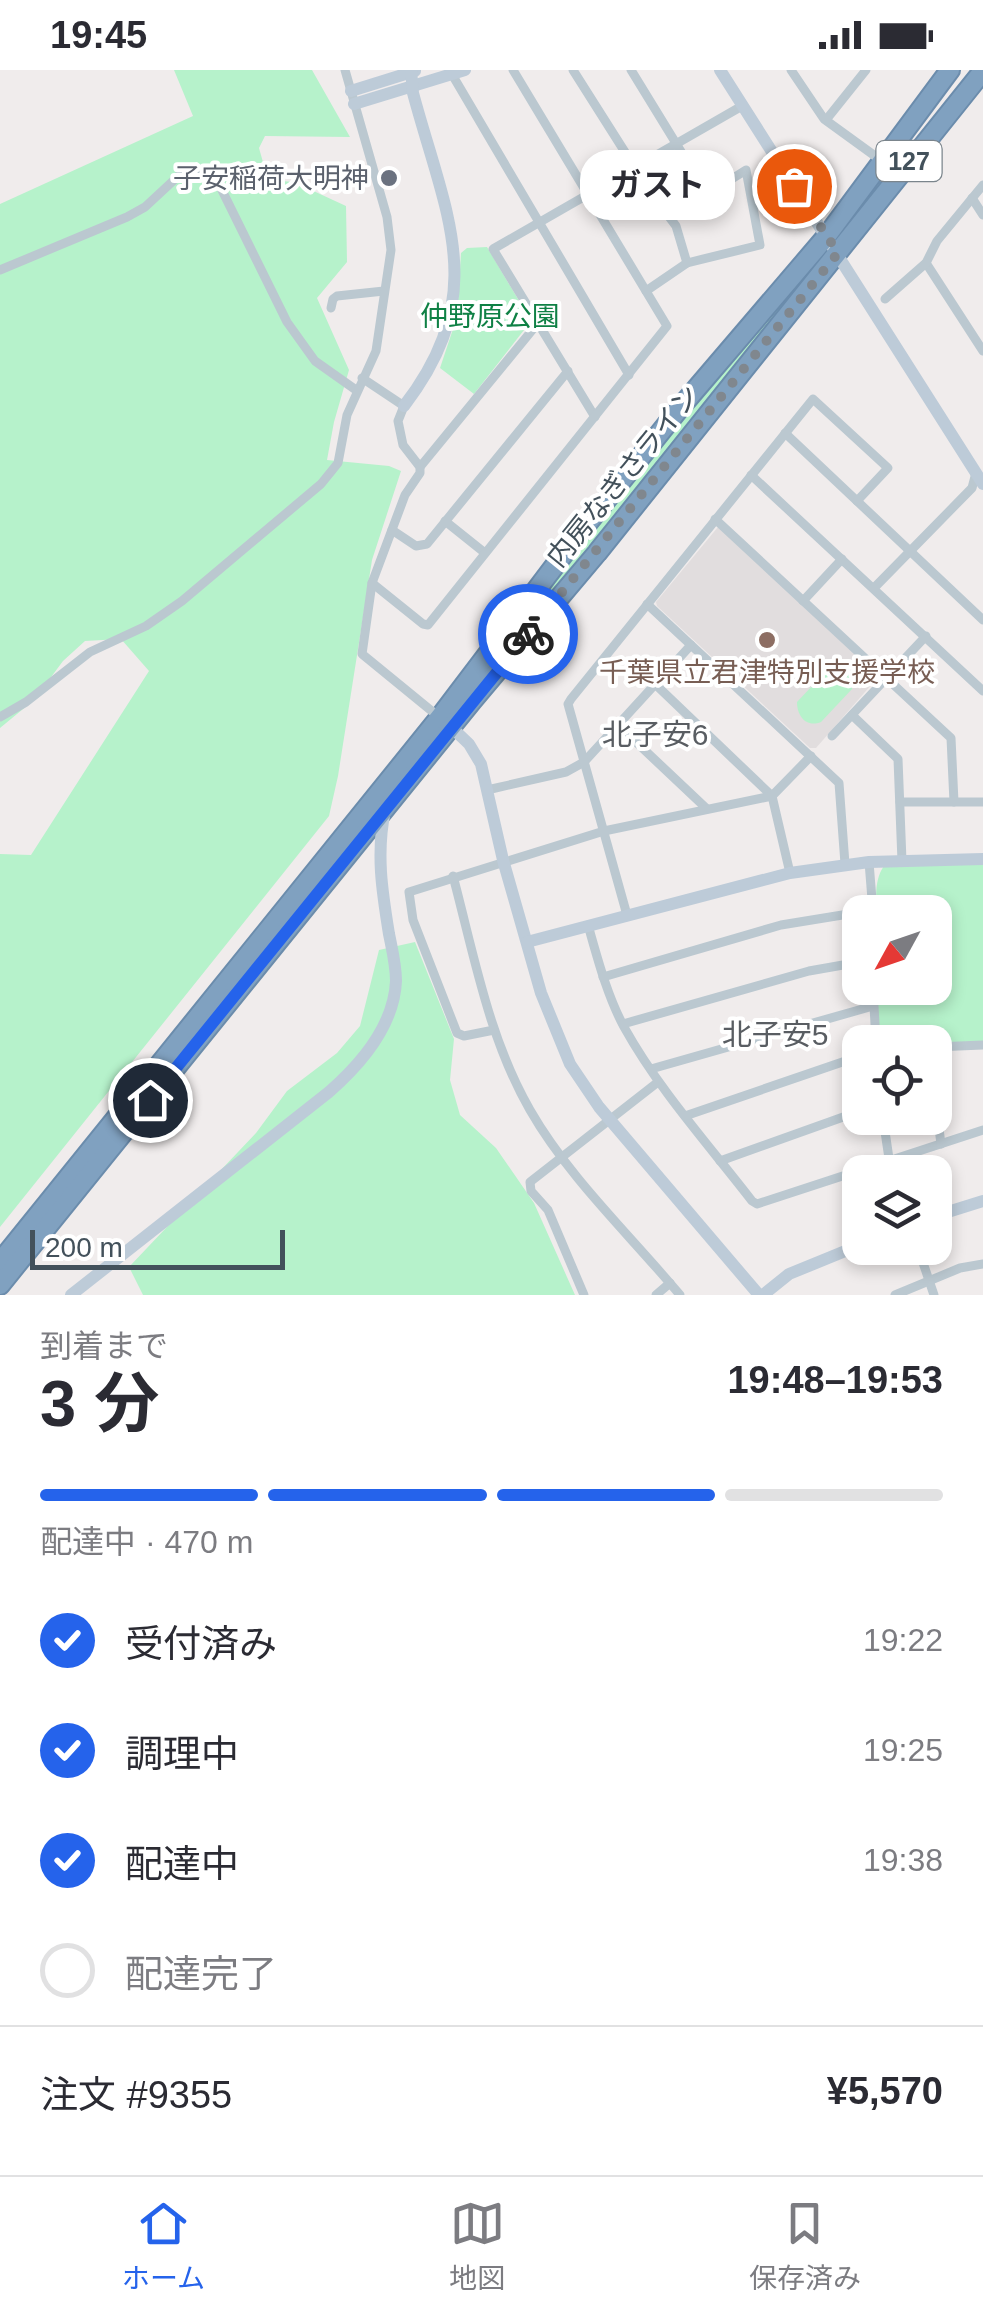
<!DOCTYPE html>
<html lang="ja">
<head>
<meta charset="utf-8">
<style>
	body { margin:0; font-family:Arial,"Noto Sans JP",sans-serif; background:#f7f7f7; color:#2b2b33; height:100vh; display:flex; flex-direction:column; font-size:38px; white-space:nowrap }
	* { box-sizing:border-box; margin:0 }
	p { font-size:32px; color:#7c7c81 }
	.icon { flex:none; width:55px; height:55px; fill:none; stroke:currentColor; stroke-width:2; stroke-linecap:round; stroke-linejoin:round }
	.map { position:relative; height:1225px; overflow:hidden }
	.drawer { display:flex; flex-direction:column; background:#fff; flex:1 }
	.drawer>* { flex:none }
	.needle { width:65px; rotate:230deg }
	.fabs { position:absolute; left:842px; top:825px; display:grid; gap:20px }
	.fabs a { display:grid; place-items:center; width:110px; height:110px; border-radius:20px; background:#fff; box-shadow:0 5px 15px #0003; font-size:50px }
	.scale { position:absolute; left:30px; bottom:25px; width:255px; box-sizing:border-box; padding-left:10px; border:5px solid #43515b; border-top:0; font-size:28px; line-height:35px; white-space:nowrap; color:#43515b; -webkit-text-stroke:8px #fff; paint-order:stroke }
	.pin { position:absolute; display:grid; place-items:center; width:85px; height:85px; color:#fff; margin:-42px; border:5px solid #fff; border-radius:50%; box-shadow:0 2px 10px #0007 }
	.courier { position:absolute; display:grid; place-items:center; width:100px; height:100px; margin:-50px; border:8px solid #2563eb; border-radius:50%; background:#fff; color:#222; box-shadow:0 2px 12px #0007 }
	.bubble { position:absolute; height:70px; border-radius:30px; background:#fff; box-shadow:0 5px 15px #0003; font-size:32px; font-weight:700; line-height:70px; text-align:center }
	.headline em { font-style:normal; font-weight:700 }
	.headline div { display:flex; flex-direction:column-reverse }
	.headline { display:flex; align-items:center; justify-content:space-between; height:170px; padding:0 40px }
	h1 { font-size:65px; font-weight:700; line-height:75px }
	.bar { display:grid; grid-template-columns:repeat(4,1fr); gap:15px 10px; align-content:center; height:120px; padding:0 40px }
	.bar i { height:12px; border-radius:8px; background:#e1e1e2 }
	.bar .active { background:#2563eb }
	.bar p { grid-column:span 4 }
	.line { display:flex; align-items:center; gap:25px; padding:0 40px; border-top:2px solid #e1e1e2 }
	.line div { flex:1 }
	ol { padding:0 40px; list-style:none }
	li { display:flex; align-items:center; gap:30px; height:110px }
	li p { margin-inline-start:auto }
	li .icon { padding:10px; border-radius:50%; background:#2563eb; color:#fff; stroke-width:4 }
	li:last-child { color:#7c7c81 }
	li i { width:55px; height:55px; border:5px solid #e1e1e2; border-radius:50% }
	.status { display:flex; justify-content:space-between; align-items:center; height:70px; padding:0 50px; background:#fff; direction:ltr }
	.status svg { height:28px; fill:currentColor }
	.tabs { display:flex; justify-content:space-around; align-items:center; height:140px; border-top:2px solid #e1e1e2; background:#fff; font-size:28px; color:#7c7c81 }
	.tabs a { display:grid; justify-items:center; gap:5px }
	.tabs .active { color:#2563eb }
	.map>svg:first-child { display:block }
</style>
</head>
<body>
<div class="status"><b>19:45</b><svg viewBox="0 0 49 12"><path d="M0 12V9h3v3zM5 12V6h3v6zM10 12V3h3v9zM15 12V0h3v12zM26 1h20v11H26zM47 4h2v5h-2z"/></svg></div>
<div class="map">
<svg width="983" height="1225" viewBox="0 0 983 1225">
	<rect width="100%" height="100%" fill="#f0ecec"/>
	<polygon fill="#e1ddde" points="718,457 879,606 816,678 810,678 657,536 656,532"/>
	<g fill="#b6f2cb">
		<polygon points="174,0 312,0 350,67 265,66 259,78 268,110 294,112 346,136 347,192 317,228 349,300 334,352 327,390 389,396 401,401 372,490 338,706 329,746 0,1157 0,784 31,785 149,601 121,569 85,571 63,591 34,630 0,658 0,134 193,46"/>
		<polygon points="487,177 531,251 474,324 440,298 457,247 461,183 467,178"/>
		<polygon points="820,184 824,187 592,480 533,539 588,459"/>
		<path d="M 840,594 L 854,604 L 852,619 L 821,652 C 806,658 797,646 797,632 L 831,596 Z"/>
		<path d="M 983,792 L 983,973 L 878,972 L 875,921 L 878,918 L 935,918 L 935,842 L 878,842 C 875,828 875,808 884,796 Z"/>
		<polygon points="415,872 454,969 450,1010 460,1045 496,1078 534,1133 575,1225 143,1225 129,1197 256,1063 287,1021 337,983 360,956 379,880"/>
	</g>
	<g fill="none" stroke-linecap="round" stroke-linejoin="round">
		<defs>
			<g id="highway">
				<polyline points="0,1192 440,647 575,469 679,339 826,167 950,0"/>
				<polyline points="0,1215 472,631 597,483 983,1"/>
			</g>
		</defs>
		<use href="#highway" stroke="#6b8cac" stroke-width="22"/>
		<g stroke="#bbc8d0" stroke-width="9">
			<polyline points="573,0 649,120 676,156 687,193"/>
			<polyline points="631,0 704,119 711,122 746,100 760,175 687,193 646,221"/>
			<polyline points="791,0 824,49 875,86"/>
			<polyline points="450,1 629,305"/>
			<polyline points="826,50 866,0"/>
			<polyline points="972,128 983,145"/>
			<polyline points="926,193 983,281"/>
			<polyline points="0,200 127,147 145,137 187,98 212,100 287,252 315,291 356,320"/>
			<polyline points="885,229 926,193 937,171 983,115"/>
			<polyline points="331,238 333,229 337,226 384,221"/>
			<polyline points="362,308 404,336 398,351 403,375 420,397 420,403 405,425 372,513 362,584 439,647"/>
			<polyline points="595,347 493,179 742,36"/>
			<polyline points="785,363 983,550"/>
			<polyline points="420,397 538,253"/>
			<polyline points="751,405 983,621"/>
			<polyline points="715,449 951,668 954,732"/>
			<polyline points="445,451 485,483"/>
			<polyline points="392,460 416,476 427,474 568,301"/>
			<polyline points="372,513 423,554 428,555 667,256 513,0"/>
			<polyline points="874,518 972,418 976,403"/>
			<polyline points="803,531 842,489"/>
			<polyline points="647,534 839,713 845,794"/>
			<polyline points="655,614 772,726 790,803"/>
			<polyline points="852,645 898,689 902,791"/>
			<polyline points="0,647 26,632 90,582 146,556 182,531 321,414 338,393 347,345 376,281 391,180 387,147 345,0"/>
			<polyline points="618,655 707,739"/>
			<polyline points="832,666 926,566"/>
			<polyline points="487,720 566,702 584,692 691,575"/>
			<polyline points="900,732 983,732"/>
			<polyline points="869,792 873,842"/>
			<path d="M 453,806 C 474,885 489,969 530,1040 C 569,1108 630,1165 680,1225"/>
			<polyline points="627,845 568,634 571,629 813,329 888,398 857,431"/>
			<path d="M 588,855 C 598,890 607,925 624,957 C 659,1020 708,1074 752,1131 L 757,1134 L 983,1060"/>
			<polyline points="603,907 781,855 873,840"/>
			<polyline points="873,918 876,972"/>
			<polyline points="623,954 809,901 860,892"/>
			<polyline points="494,960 464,966 457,963 413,850 409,822 604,761 772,726 811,686"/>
			<polyline points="935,977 983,975"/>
			<polyline points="651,999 873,936"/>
			<polyline points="935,1028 941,1074"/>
			<polyline points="685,1046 860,986"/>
			<polyline points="883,1048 891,1102"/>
			<polyline points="720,1091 860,1041"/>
			<polyline points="918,1178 934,1225"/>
			<polyline points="584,1225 548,1140 531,1121 530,1112 658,1012"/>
			<polyline points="656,1225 670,1213"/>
			<polyline points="895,1225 960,1198 983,1194"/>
		</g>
		<g stroke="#bdcbd8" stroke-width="12">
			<polyline points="720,0 983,414"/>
			<polyline points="351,21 415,1"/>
			<polyline points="354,34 465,0"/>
			<path d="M 404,336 C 491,223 446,146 413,23 L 411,0"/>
			<polyline points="446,652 469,674 481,694 503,790 541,923 570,994 599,1037 759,1225"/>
			<polyline points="527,872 790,803 869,792 983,789"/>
			<polyline points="935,1146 983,1131"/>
			<path d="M 71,1225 L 329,1022 C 361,994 394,956 396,911 C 396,895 392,879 389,864 C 382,821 376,783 385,740"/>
			<polyline points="763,1225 789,1204 860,1175"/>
		</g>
		<use href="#highway" stroke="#80a1c0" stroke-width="18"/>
	</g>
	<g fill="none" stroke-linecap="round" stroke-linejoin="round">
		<polyline stroke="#80878e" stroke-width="10" stroke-dasharray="0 18" points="528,564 838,183 794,116"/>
		<polyline stroke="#2563eb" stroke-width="12" points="150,1030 528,564"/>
	</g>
	<circle fill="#6b7280" stroke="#fff" stroke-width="4" cx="389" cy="108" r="10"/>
	<circle fill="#8d6e63" stroke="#fff" stroke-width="4" cx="767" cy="570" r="10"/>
	<g text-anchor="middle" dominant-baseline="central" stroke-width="8" stroke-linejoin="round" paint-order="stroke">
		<rect fill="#fff" stroke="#7b858c" stroke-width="2.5" x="876.5" y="71" width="65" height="40" rx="8"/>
		<g font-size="25" font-weight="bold" fill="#43515b">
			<text x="909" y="91">127</text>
		</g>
		<g font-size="28" fill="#5b616d" stroke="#fff" text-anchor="end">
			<text x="369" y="108">子安稲荷大明神</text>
		</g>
		<g font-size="28" fill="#0f8145" stroke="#fff">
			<text x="490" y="246">仲野原公園</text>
		</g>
		<g font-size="28" fill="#43515b" stroke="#fff">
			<text transform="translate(623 406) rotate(-51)">内房なぎさライン</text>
		</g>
		<g font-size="28" fill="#785e54" stroke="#fff">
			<text x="767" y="602">千葉県立君津特別支援学校</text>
		</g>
		<g font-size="30" fill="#595d62" stroke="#fff">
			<text x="655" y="664">北子安6</text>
			<text x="775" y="964">北子安5</text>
		</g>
	</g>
</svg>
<div class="fabs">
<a><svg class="needle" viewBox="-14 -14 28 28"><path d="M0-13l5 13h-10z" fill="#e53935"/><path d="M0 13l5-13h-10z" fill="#7c7c81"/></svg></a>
<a><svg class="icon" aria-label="locate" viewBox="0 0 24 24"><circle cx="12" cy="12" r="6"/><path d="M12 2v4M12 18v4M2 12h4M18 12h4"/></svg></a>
<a><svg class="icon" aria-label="layers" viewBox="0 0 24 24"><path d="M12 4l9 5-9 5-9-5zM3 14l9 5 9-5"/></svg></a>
</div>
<div class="scale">200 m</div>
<div class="pin" style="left:794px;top:116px;background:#ea580c"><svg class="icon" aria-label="bag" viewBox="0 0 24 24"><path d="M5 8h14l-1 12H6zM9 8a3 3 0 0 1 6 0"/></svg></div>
<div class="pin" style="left:150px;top:1030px;background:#1f2937"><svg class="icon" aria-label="home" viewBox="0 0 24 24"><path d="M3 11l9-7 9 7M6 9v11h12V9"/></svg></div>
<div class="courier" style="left:528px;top:564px"><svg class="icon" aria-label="bike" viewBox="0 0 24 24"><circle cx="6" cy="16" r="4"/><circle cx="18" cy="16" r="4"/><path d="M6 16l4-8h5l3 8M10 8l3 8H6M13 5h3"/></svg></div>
<div class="bubble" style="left:580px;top:80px;width:155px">ガスト</div>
</div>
<section class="drawer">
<div class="headline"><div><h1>3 分</h1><p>到着まで</p></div><em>19:48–19:53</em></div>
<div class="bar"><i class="active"></i><i class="active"></i><i class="active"></i><i></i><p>配達中 · 470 m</p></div>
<ol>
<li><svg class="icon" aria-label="check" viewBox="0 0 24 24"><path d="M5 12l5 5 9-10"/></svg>受付済み<p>19:22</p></li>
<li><svg class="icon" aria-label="check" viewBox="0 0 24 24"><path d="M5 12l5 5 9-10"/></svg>調理中<p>19:25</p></li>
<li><svg class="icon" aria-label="check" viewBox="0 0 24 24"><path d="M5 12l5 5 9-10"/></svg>配達中<p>19:38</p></li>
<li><i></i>配達完了</li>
</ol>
<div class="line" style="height:130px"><div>注文 #9355</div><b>¥5,570</b></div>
</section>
<nav class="tabs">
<a class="active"><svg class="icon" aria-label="home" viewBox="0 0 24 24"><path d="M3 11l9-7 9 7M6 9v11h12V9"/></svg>ホーム</a>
<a><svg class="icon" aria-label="map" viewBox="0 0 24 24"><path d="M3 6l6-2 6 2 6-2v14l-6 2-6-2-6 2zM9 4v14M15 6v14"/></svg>地図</a>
<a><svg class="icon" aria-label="saved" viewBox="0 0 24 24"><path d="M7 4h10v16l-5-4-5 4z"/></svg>保存済み</a>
</nav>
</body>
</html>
